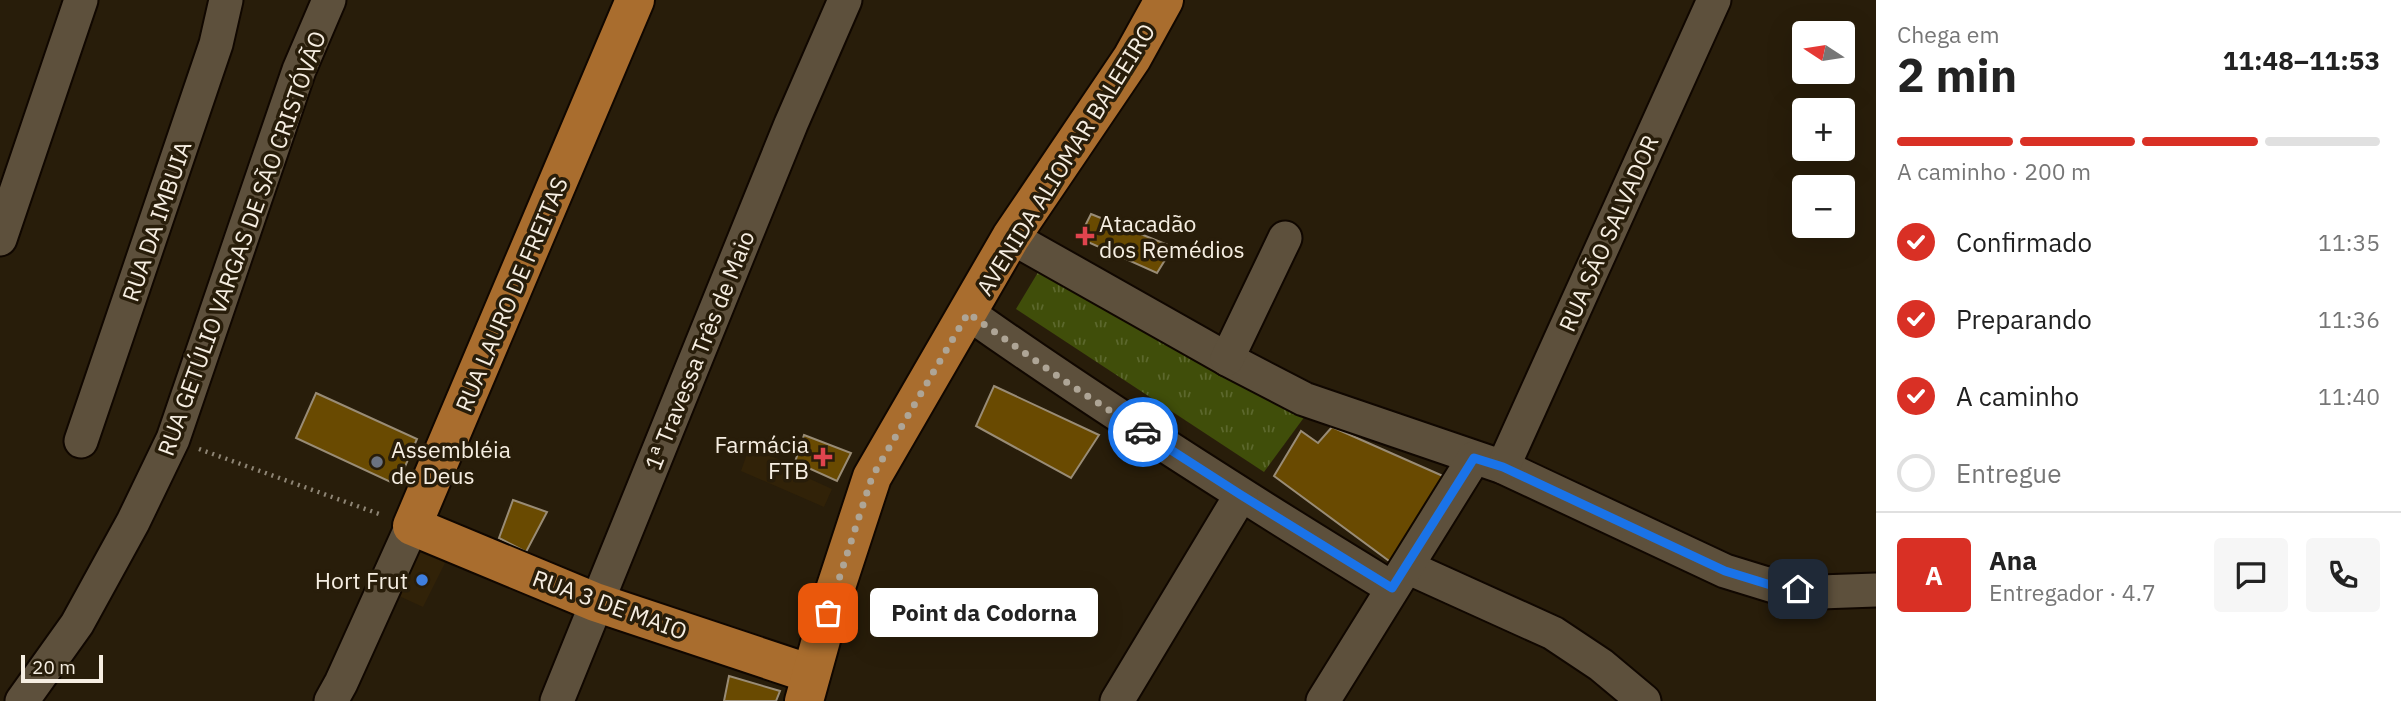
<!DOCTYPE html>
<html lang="pt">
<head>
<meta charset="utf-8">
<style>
	body { margin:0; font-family:"IBM Plex Sans",sans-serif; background:#f6f6f6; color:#222; height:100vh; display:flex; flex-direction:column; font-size:26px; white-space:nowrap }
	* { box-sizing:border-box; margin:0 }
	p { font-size:23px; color:#767676 }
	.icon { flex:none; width:38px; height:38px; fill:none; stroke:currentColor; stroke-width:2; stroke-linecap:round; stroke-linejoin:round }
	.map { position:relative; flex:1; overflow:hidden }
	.sheet { display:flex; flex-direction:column; background:#fff; width:525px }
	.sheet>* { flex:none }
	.needle { width:46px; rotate:282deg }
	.controls { position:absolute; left:1792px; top:21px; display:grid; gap:14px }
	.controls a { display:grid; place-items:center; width:63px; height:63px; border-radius:7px; background:#fff; box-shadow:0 7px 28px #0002; font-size:35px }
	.scale { position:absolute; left:21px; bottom:18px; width:82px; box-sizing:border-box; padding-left:7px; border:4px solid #f6eee2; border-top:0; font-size:19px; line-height:24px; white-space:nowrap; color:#f6eee2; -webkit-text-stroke:5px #281d0a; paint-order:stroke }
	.pin { position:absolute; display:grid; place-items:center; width:60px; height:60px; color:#fff; margin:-30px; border-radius:14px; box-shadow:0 4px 10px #0006 }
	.courier { position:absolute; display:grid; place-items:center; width:70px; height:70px; margin:-35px; border:5px solid #1a73e8; border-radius:50%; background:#fff; color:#222; box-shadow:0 2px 9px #0007 }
	.bubble { position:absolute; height:49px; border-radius:7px; background:#fff; box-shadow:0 7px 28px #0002; font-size:23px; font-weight:700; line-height:49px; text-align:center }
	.summary em { font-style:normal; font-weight:700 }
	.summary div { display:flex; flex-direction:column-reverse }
	.summary { display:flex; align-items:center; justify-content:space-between; height:119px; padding:0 21px }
	h1 { font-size:46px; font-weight:700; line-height:52px }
	.bar { display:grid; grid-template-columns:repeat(4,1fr); gap:10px 7px; align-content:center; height:84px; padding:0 21px }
	.bar i { height:9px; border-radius:5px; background:#e0e0e0 }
	.bar .current { background:#d93025 }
	.bar p { grid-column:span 4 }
	.line { display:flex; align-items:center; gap:18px; padding:0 21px; border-top:2px solid #e0e0e0 }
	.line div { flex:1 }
	.round { display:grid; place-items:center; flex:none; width:74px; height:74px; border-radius:7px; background:#f6f6f6 }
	ol { padding:0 21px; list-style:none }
	li { display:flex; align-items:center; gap:21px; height:77px }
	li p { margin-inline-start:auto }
	li .icon { padding:7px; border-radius:50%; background:#d93025; color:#fff; stroke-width:4 }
	li:last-child { color:#767676 }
	li i { width:38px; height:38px; border:4px solid #e0e0e0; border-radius:50% }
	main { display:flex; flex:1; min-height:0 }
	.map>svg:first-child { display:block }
</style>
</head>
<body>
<main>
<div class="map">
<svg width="1876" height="701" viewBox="0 0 1876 701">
	<defs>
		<pattern id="grass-tufts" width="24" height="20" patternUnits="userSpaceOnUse" patternTransform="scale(1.75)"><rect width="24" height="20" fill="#404e0a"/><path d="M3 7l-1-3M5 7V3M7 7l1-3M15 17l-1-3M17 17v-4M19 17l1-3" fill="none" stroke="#5c682d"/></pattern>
	</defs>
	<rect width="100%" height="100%" fill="#281d0a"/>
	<g fill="#312208">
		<polygon points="749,448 789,463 788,469 832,489 824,507 741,471"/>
		<polygon points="420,547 445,563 423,607 399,596"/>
	</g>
	<polygon fill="url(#grass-tufts)" points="1043,264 1308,412 1264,472 1016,309"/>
	<g fill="#694a01" stroke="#998c76" stroke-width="2">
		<polygon points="1091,214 1173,247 1157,273 1079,238"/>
		<polygon points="994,386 1099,435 1071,478 976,426"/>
		<polygon points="316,393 417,439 397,485 296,438"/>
		<polygon points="1332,427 1452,480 1396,566 1274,476 1301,431 1318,443"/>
		<polygon points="804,435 851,453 837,481 795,462"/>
		<polygon points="513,500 547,512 526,552 499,538"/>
		<polygon points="729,676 780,691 776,701 724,701"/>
	</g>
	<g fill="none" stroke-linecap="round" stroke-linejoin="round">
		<defs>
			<g id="minor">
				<polyline points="1011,237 1227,359 1304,399 1503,467 1725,571 1777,587 1820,592 1876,590"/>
				<polyline points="0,239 81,0"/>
				<path d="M 968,313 C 1106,410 1248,500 1392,588"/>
				<polyline points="1227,359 1285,238"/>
				<polyline points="81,441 216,44 226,0"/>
				<polyline points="1503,467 1714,0"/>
				<polyline points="1407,567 1553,633 1601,665 1644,701"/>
				<polyline points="22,701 77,624 133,522 173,439 299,70 329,0"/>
				<polyline points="331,701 341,683 412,526"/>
				<polyline points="557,701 791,124 845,0"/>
				<polyline points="1117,701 1241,495"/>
				<polyline points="1323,701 1474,458"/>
			</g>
			<g id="major">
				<polyline points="635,0 412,526 595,602 811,674"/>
				<polyline points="804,701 834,593 872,477 1011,237 1132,58 1164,0"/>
			</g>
		</defs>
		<use href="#minor" stroke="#100700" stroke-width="37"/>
		<use href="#major" stroke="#100700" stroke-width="42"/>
		<polyline stroke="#8e8575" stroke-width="4.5" stroke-dasharray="2 5" stroke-linecap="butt" points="199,449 382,515"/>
		<use href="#minor" stroke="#5d503c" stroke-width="33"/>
		<use href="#major" stroke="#a96d2e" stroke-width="38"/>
	</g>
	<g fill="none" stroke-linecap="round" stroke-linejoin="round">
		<polyline stroke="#aea596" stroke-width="7" stroke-dasharray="0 12.6" points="828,613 872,477 968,313 1069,384 1143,432"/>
		<polyline stroke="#1a73e8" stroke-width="9" points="1143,432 1241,495 1392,588 1474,458 1503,467 1725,571 1777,587 1798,589"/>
	</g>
	<g fill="#e0444e" stroke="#281d0a" stroke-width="2.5">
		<path d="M1081.5 225.5h7v7h7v7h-7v7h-7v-7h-7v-7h7z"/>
		<path d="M819.5 446.5h7v7h7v7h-7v7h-7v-7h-7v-7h7z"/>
	</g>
	<circle fill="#6b7280" stroke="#281d0a" stroke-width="2.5" cx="377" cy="462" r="7"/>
	<circle fill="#3f7fe0" stroke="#281d0a" stroke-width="2.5" cx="422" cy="580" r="7"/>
	<g text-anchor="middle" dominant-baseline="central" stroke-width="7" stroke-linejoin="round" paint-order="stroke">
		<g font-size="23" fill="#f6eee2" stroke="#281d0a">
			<text transform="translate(1065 159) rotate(-58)">AVENIDA ALIOMAR BALEEIRO</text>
			<text transform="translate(156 221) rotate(-71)">RUA DA IMBUIA</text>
			<text transform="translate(1608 233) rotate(-66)">RUA SÃO SALVADOR</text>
			<text transform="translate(241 243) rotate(-70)">RUA GETÚLIO VARGAS DE SÃO CRISTÓVÃO</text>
			<text transform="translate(511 294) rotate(-67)">RUA LAURO DE FREITAS</text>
			<text transform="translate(699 350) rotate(-68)">1ª Travessa Três de Maio</text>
			<text transform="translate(610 604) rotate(20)">RUA 3 DE MAIO</text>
		</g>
		<g font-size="23" fill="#f6eee2" stroke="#281d0a" text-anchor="start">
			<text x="1099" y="223">Atacadão<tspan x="1099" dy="26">dos Remédios</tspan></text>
			<text x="809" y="444" text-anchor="end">Farmácia<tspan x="809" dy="26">FTB</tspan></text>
			<text x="391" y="449">Assembléia<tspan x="391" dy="26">de Deus</tspan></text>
			<text x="408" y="580" text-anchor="end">Hort Frut</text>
		</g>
	</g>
</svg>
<div class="controls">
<a><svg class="needle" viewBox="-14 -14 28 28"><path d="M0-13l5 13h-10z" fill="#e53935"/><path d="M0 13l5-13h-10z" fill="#767676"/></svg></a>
<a>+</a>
<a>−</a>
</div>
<div class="scale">20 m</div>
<div class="pin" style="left:828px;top:613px;background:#ea580c"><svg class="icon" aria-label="bag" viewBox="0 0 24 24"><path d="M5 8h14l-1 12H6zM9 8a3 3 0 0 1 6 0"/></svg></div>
<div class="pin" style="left:1798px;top:589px;background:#1f2937"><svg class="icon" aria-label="home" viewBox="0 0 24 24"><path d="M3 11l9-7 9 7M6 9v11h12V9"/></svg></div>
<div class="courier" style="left:1143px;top:432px"><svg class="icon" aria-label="car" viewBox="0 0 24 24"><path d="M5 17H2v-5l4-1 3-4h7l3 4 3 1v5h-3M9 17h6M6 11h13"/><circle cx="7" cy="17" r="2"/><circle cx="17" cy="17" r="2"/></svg></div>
<div class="bubble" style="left:870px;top:588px;width:228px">Point da Codorna</div>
</div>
<section class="sheet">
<div class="summary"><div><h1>2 min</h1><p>Chega em</p></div><em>11:48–11:53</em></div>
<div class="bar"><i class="current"></i><i class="current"></i><i class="current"></i><i></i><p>A caminho · 200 m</p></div>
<ol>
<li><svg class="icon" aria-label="check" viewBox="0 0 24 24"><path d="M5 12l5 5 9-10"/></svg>Confirmado<p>11:35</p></li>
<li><svg class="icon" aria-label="check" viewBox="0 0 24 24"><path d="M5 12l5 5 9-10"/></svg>Preparando<p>11:36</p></li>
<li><svg class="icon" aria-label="check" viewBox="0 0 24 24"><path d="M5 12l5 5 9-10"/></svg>A caminho<p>11:40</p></li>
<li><i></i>Entregue</li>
</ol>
<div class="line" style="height:126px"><b class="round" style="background:#d93025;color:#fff">A</b><div><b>Ana</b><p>Entregador · 4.7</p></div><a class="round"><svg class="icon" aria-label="chat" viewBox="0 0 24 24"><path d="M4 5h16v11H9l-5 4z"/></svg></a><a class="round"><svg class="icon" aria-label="phone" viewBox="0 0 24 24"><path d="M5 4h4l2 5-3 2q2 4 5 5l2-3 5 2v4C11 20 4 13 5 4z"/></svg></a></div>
</section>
</main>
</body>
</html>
